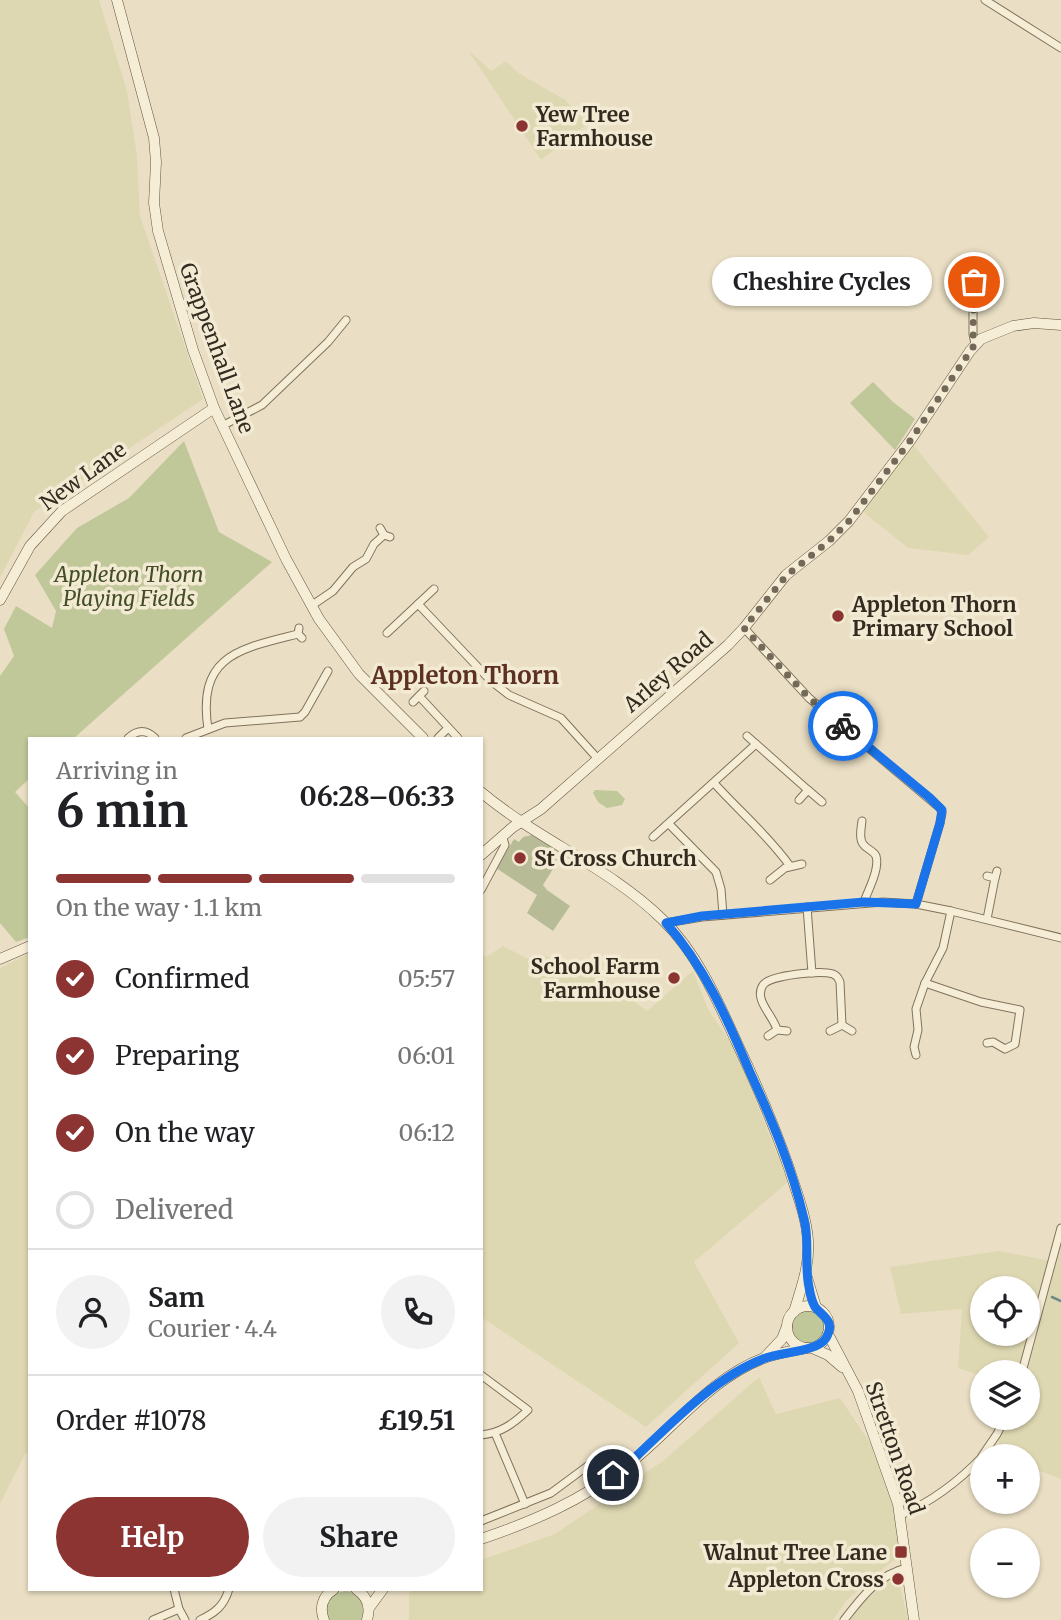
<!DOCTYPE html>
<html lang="en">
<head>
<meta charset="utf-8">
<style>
	body { margin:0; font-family:Merriweather,serif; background:#f2f2f2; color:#202124; height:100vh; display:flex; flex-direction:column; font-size:26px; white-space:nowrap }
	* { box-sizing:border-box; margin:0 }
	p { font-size:23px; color:#757577 }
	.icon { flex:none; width:38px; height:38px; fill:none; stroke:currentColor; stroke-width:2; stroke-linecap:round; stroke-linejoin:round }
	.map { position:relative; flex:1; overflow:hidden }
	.side { position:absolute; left:28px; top:737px; width:455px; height:854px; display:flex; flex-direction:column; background:#fff; border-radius:0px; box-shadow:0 2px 5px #0004 }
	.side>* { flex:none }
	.buttons { position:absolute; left:970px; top:1276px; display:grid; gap:14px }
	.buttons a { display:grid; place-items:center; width:70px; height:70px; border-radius:50%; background:#fff; box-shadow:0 2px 5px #0004; font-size:35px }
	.pin { position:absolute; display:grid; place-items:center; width:60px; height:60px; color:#fff; margin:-30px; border:4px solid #fff; border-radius:50%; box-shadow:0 2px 7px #0007 }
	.courier { position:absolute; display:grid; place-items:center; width:70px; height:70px; margin:-35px; border:5px solid #1a73e8; border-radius:50%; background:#fff; color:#222; box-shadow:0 2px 9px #0007 }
	.bubble { position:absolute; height:49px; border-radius:24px; background:#fff; box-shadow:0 2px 5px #0004; font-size:23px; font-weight:700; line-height:49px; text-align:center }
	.overview em { font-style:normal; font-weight:700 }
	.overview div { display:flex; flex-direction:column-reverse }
	.overview { display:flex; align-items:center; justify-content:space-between; height:119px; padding:0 28px }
	h1 { font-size:46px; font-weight:700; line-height:52px }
	.bar { display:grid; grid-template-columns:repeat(4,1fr); gap:10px 7px; align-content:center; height:84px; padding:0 28px }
	.bar i { height:9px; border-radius:5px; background:#e0e0e0 }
	.bar .on { background:#8c3432 }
	.bar p { grid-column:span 4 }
	.line { display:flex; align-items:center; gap:18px; padding:0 28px; border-top:2px solid #e0e0e0 }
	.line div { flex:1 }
	.round { display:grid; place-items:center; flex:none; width:74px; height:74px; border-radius:37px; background:#f2f2f2 }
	ol { padding:0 28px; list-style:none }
	li { display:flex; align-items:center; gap:21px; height:77px }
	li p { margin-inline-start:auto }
	li .icon { padding:7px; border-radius:50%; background:#8c3432; color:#fff; stroke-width:4 }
	li:last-child { color:#757577 }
	li i { width:38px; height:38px; border:4px solid #e0e0e0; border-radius:50% }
	.action { display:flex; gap:14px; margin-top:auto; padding:14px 28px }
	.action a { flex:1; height:80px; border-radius:42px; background:#8c3432; color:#fff; font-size:28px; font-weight:700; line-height:80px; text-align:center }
	.action a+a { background:#f2f2f2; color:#202124 }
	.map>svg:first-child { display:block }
</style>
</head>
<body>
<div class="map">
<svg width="1061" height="1620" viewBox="0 0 1061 1620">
	<rect width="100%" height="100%" fill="#eadfc4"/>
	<g fill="#ded8b2" fill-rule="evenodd">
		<polygon points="0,0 99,0 127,91 137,155 140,216 203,399 34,512 0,578"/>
		<polygon points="468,50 491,71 506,61 518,73 564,99 585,120 585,126 541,160"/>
		<polygon points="910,441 989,537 968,555 908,548 861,510"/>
		<polygon points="503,946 537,963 544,955 580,972 589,968 647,1011 693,971 708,1009 737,1052 788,1182 694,1262 739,1343 646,1427 481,1317 481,953 486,957"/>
		<polygon points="30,953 30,1450 25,1454 0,1504 0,968"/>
		<polygon points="1061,1245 1061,1479 1027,1466 1027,1456 1001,1456 997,1434 1008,1418 1027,1418 1027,1373"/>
		<path d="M 999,1251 L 1051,1261 L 1022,1372 L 982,1372 L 982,1376 L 958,1368 L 962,1309 L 901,1314 L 890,1267 ZM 982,1288 L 1027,1288 L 1027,1334 L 982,1334 Z"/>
		<polygon points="759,1377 776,1414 840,1398 876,1452 903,1512 909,1550 889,1564 847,1600 833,1620 409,1620 409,1593 417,1589 481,1589 481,1560 555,1534 663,1461"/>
		<polygon points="893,1577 900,1586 908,1620 850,1620 867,1599"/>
	</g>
	<g fill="#c0c799">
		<polygon points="873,382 893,402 915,419 895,450 850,403"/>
		<polygon points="184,441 219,532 272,562 74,738 30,738 30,778 15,792 30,809 30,937 16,942 0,923 0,676 14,656 4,629 16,606 52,628 56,611 35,575 77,528 129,498"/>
		<polygon points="595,790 617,791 625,799 622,805 607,808 598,802 593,793"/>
		<circle cx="809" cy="1328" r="17"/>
		<path d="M 345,1591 C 361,1593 367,1605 362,1620 L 328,1620 C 324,1605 329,1594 345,1591 Z"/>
	</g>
	<polygon fill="#b7bc97" points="532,835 563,853 543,885 547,890 570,906 553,931 527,913 537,895 496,868 514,839 519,842 523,837"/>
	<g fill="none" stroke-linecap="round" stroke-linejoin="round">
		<polyline stroke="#6d8a84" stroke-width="2.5" points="1052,1297 1061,1301"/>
		<defs>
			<g id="street">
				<polyline points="985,0 1061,48"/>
				<polyline points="973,282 973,334 975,344"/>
				<polyline points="222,426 262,405 328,342 346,320"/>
				<polyline points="380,528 384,535 390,537"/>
				<polyline points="434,589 418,604 491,681 509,695 561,718 598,759"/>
				<polyline points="311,606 333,591 353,567 366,559 374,544 384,535"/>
				<polyline points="299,628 298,634 302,638"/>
				<polyline points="744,628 809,698 940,808 942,813 940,823 916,904"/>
				<polyline points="387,633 418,604"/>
				<polyline points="419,696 458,738"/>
				<polyline points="413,702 424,691"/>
				<path d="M 208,729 C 197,655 239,649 298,634"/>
				<polyline points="747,736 808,790"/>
				<path d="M 128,738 C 137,730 146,729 155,738"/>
				<polyline points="186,738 225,723 300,717 305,712 328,671"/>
				<polyline points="438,738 448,728"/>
				<path d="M 714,783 C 739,811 768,835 790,866"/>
				<polyline points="799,800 808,790 822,802"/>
				<path d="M 862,821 C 861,828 859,839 863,844 C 867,850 873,850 876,856 C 880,869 868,890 864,902"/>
				<polyline points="669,824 716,872 721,889 723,915"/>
				<polyline points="653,837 756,744"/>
				<polyline points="987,876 995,878 997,871"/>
				<polyline points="770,880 785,868 802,864"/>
				<polyline points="481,890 505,845 503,838"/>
				<polyline points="807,907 812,973"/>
				<polyline points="987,919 995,878"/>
				<polyline points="666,923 702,917 883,902 916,904 951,911 1061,938"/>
				<polyline points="925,983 981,1002 1020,1010 1015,1044 1005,1049 993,1042 987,1043"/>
				<path d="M 777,1030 C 774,1016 753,1000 763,985 C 770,975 821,970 833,974 C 838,976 838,978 840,982 L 842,1025"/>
				<polyline points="830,1031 842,1025 852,1031"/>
				<polyline points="768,1036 777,1030 787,1031"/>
				<polyline points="916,1055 914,1047 918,1030 916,1009 925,983 943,948 951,911"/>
				<polyline points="1022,1372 1061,1228"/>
				<path d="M 481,1375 L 528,1410 C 513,1424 501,1433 481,1435"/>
				<polyline points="495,1433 525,1504"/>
				<polyline points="982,1456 997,1434 1005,1418"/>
				<path d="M 901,1515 C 933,1501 958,1482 982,1457"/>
				<polyline points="481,1521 551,1493 597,1459"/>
				<polyline points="174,1589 179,1609 185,1620"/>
				<polyline points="153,1620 179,1609"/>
				<path d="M 200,1620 C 215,1613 224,1606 229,1589"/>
				<path d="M 844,1620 C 861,1598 879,1574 907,1568"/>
			</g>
			<g id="secondary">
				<polyline points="117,0 154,138 156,162 154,203 158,231 193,350 214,408 286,559 319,619 359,674 423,738"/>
				<polyline points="0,600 30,546 62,511 214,408"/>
				<path d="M 481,792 C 538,840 609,867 663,920 C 697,953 717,999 736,1041 C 756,1083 774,1125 789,1168 C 796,1191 806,1215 808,1240 C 810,1266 801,1288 794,1312"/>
				<polyline points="481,855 513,827 541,809 728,645 744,628 786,575 829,541 849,521 910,441 970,351 981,339 1013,326 1034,323 1061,325"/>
				<polyline points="0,959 30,946"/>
				<polyline points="806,1274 816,1307"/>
				<circle cx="808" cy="1327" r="21"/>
				<polyline points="828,1334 858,1391 898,1504 914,1620"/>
				<polyline points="812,1348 828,1355 842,1367"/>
				<polyline points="766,1356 782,1339 787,1326"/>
				<path d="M 481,1539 C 534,1521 580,1501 625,1467 C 671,1432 708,1379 764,1358 C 778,1353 792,1351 806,1348"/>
				<path d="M 356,1589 C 367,1596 371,1607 367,1620"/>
				<polyline points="369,1608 383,1589"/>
				<path d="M 324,1620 C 319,1607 323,1596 334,1589"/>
			</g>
		</defs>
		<use href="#street" stroke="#82725c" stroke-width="9"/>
		<use href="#secondary" stroke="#64533f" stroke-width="11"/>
		<use href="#street" stroke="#f5edd6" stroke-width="7"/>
		<use href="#secondary" stroke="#f5edd6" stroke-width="10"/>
	</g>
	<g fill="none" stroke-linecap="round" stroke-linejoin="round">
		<polyline stroke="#746959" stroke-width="7" stroke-dasharray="0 12.6" points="843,726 809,698 744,628 786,576 829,541 849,521 910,441 975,344 973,334 974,282"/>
		<path stroke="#1a73e8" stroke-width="9" d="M 613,1475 L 626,1466 C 666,1429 711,1379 763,1359 C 779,1352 818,1352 826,1338 C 836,1321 823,1317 815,1307 C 812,1302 810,1293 809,1287 C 804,1264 810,1241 804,1219 C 792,1167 771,1118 749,1070 C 727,1018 704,966 666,923 L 702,916 L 864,902 L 916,904 L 940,823 L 942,810 L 930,798 L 843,726"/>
	</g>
	<g fill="#8c3432" stroke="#f2ead3" stroke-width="2.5">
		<circle cx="522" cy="126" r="7"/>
		<circle cx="838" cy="616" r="7"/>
		<circle cx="520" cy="858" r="7"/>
		<circle cx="674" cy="978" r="7"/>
		<rect x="894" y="1545" width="14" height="14" rx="3.5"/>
		<circle cx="898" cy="1579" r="7"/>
	</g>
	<g text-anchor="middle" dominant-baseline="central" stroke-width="7" stroke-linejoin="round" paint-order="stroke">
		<g font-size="21" font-weight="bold" fill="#342a1f" stroke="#f2ead3" text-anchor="start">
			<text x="536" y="114">Yew Tree<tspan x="536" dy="24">Farmhouse</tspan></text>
			<text x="852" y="604">Appleton Thorn<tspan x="852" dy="24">Primary School</tspan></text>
			<text x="534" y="858">St Cross Church</text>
			<text x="660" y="966" text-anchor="end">School Farm<tspan x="660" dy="24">Farmhouse</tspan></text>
			<text x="887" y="1552" text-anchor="end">Walnut Tree Lane</text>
			<text x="884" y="1579" text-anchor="end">Appleton Cross</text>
		</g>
		<g font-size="21" fill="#342a1f" stroke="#f2ead3">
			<text transform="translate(217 348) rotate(70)">Grappenhall Lane</text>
			<text transform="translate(83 476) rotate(-36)">New Lane</text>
			<text transform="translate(668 672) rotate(-41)">Arley Road</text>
			<text transform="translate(895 1448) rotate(71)">Stretton Road</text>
		</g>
		<g font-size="21" font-style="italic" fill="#434e27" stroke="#f2ead3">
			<text x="129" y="574">Appleton Thorn<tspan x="129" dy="24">Playing Fields</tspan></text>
		</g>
		<g font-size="24" font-weight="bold" fill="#5c3022" stroke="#f2ead3">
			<text x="465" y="675">Appleton Thorn</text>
		</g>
	</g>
</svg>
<div class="buttons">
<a><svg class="icon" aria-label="locate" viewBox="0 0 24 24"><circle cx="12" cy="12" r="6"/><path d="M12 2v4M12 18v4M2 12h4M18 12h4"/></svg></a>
<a><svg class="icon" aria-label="layers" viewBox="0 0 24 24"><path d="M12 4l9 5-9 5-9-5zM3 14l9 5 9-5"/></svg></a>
<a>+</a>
<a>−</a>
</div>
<div class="pin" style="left:974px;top:282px;background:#ea580c"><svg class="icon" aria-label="bag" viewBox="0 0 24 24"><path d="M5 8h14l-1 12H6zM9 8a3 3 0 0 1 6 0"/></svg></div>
<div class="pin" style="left:613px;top:1475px;background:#1f2937"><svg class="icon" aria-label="home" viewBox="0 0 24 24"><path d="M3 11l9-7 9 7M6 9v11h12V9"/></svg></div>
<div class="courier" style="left:843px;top:726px"><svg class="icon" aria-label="bike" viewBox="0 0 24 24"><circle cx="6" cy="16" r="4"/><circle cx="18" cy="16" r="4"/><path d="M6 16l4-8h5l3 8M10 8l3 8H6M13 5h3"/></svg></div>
<div class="bubble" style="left:712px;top:257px;width:220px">Cheshire Cycles</div>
<section class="side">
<div class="overview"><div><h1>6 min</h1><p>Arriving in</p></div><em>06:28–06:33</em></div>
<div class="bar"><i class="on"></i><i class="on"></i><i class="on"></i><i></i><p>On the way · 1.1 km</p></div>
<ol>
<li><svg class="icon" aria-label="check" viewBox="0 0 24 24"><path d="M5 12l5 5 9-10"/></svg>Confirmed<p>05:57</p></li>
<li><svg class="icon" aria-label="check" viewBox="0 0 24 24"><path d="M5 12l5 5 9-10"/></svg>Preparing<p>06:01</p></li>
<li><svg class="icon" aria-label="check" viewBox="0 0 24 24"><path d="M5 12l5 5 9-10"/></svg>On the way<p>06:12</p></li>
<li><i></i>Delivered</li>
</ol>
<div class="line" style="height:126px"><a class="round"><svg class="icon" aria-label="person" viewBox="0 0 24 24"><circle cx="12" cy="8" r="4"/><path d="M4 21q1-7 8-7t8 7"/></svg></a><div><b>Sam</b><p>Courier · 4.4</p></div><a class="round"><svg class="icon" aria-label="phone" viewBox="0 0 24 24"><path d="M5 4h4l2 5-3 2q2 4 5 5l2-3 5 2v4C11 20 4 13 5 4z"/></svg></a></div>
<div class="line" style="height:91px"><div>Order #1078</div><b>£19.51</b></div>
<div class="action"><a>Help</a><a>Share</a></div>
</section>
</div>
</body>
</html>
